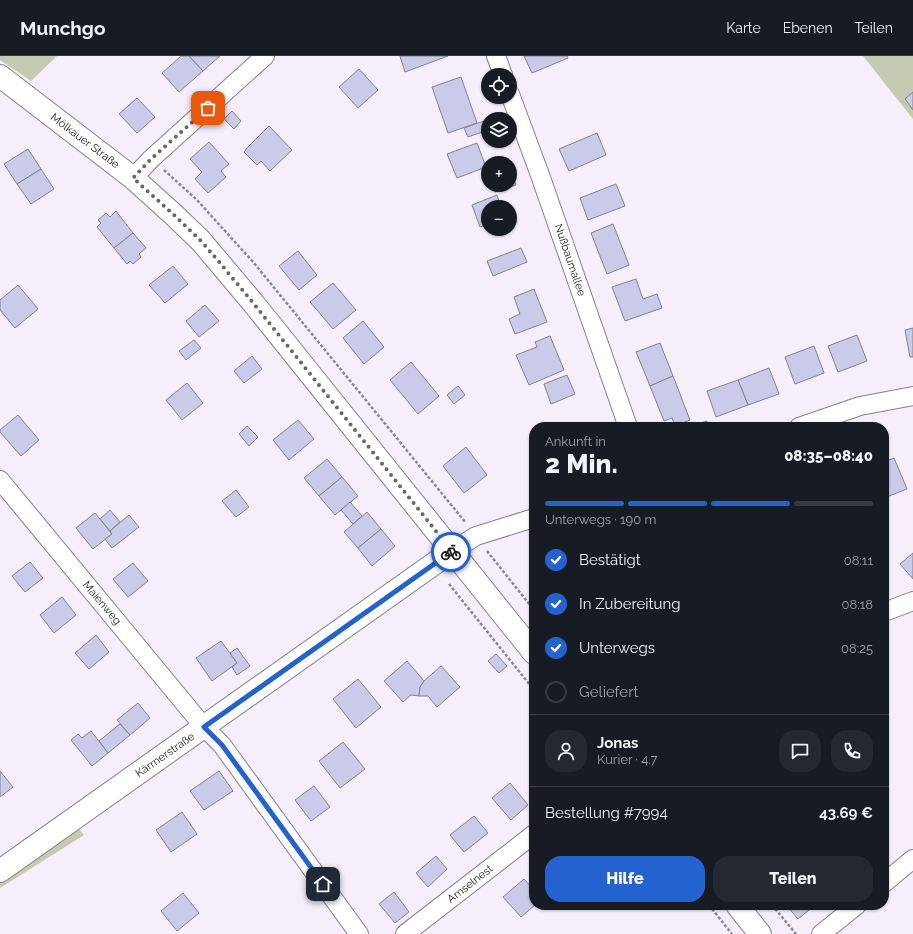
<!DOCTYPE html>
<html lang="de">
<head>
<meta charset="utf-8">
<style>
	body { margin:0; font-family:Raleway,sans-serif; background:#242831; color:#f1f3f6; height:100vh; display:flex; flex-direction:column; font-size:15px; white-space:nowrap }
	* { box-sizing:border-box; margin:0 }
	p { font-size:13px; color:#9ea1a6 }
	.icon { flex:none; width:22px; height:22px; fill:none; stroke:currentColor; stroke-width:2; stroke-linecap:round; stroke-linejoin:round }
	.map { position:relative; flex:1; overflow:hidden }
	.drawer { position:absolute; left:529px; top:366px; width:360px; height:488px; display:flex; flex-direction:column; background:#171b24; border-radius:16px; box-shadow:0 1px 3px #0004 }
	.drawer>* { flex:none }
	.controls { position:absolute; left:481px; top:12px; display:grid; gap:8px }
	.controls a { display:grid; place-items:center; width:36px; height:36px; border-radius:50%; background:#171b24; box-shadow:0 1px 3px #0004; font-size:20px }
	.pin { position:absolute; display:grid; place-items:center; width:34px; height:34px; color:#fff; margin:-17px; border-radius:8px; box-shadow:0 2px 6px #0006 }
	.courier { position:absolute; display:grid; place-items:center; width:40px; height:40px; margin:-20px; border:3px solid #2463cf; border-radius:50%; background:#fff; color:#222; box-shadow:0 1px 5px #0007 }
	.headline em { font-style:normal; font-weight:800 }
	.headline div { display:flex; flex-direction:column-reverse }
	.headline { display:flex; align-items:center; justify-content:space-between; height:68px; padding:0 16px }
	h1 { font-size:26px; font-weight:800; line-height:30px }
	.bar { display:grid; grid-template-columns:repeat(4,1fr); gap:6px 4px; align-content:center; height:48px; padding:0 16px }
	.bar i { height:5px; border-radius:3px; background:#363941 }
	.bar .active { background:#2463cf }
	.bar p { grid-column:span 4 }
	.line { display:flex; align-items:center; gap:10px; padding:0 16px; border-top:1px solid #363941 }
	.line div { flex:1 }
	.round { display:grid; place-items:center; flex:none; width:42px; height:42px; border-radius:16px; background:#242831 }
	ol { padding:0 16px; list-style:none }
	li { display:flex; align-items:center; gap:12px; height:44px }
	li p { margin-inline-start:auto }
	li .icon { padding:4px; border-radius:50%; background:#2463cf; color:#fff; stroke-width:4 }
	li:last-child { color:#9ea1a6 }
	li i { width:22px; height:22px; border:2px solid #363941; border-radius:50% }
	.action { display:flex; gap:8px; margin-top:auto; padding:8px 16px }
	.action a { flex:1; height:46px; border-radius:16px; background:#2463cf; color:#fff; font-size:16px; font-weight:800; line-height:46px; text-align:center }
	.action a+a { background:#242831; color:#f1f3f6 }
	header { display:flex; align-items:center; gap:24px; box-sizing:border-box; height:56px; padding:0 20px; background:#171b24; border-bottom:1px solid #363941 }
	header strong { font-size:19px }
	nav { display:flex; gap:22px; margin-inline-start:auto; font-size:14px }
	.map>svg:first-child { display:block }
</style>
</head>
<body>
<header>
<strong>Munchgo</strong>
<nav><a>Karte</a><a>Ebenen</a><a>Teilen</a></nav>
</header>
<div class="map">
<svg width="913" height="878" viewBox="0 0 913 878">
	<rect width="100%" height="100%" fill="#f6effb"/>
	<g fill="#c5cbb1">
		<polygon points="0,0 57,0 31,25 0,4"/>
		<polygon points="863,0 913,0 913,63"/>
		<polygon points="79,773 84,779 0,832 0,827 62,783"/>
	</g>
	<g fill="#cacae9" stroke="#82828d">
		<polygon points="181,0 189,0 203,15 179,36 162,17"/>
		<polygon points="189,0 220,0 203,15"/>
		<polygon points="400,0 448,0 405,16"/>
		<polygon points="524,0 567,0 568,2 532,17"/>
		<polygon points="359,13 378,34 358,52 339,31"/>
		<polygon points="461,21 477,67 448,77 432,31"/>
		<polygon points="913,36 913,54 905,43"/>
		<polygon points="137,42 155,61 137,77 119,58"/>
		<polygon points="232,55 241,65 234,73 224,63"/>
		<polygon points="484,65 488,74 468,81 464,72"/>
		<polygon points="269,70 292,94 270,115 261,105 257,109 244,96 247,92"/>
		<polygon points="597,77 606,99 569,115 559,93"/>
		<polygon points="209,86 229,108 221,115 226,121 208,137 195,123 202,116 190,103"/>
		<polygon points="477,87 486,111 457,122 447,98"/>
		<polygon points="28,93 41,113 17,128 4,108"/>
		<polygon points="41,113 54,133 31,148 17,128"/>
		<polygon points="510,114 516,129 495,136 492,129 510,129"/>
		<polygon points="616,128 625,150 588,164 580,142"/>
		<polygon points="497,139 501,151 488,151 488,168 480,171 472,149"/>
		<polygon points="116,155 133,177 114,192 97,171 101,167 98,164 106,157 110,161"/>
		<polygon points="613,168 629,209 607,218 591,177"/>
		<polygon points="133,177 146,192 139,198 141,201 133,208 130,205 127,208 114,192"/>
		<polygon points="521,192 527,206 493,220 487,205"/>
		<polygon points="298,195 317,219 299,234 279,210"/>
		<polygon points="173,210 188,228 165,247 149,229"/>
		<polygon points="636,223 643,243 657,238 662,252 625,265 612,231"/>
		<polygon points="333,227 356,254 333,273 310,246"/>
		<polygon points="18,229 38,253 15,272 0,254 0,244"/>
		<polygon points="534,233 547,266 515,278 509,263 520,258 514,241"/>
		<polygon points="205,249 219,265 199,281 186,265"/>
		<polygon points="363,265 384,291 364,308 343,282"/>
		<polygon points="913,272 913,301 910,301 905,274"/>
		<polygon points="857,279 867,305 838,316 828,290"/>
		<polygon points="550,280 564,314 529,329 516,299 537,291 535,286"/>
		<polygon points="194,284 201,292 186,304 179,295"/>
		<polygon points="660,287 673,320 650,330 636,296"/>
		<polygon points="814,290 824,317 795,328 785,301"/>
		<polygon points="252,300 262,313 244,327 234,315"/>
		<polygon points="411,306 439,340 418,358 390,324"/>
		<polygon points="769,312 779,338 748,349 738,324"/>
		<polygon points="567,319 575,338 551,348 544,328"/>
		<polygon points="673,320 690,364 675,370 672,362 664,365 650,330"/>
		<polygon points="738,324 748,349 716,361 707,335"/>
		<polygon points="187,327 203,347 182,364 166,344"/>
		<polygon points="458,330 465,339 454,348 447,339"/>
		<polygon points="18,359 39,384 21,400 0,376 0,374"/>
		<polygon points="298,364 314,383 289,404 273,384"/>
		<polygon points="707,365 709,371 698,371 698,368"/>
		<polygon points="247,370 258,381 249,390 239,378"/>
		<polygon points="466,391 487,419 464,437 443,410"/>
		<polygon points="894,402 907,433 884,442 884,406"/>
		<polygon points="327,403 342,421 319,440 304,422"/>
		<polygon points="342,421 358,440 335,459 319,440"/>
		<polygon points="236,434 249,451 236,461 222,445"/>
		<polygon points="350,446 362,460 353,468 341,454"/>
		<polygon points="110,454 120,466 110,475 100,463"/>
		<polygon points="367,456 381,473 358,492 344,476"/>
		<polygon points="95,457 112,478 93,493 76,472"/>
		<polygon points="129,459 139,471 112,492 105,483 112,478 110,475"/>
		<polygon points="381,473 395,490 372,510 358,492"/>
		<polygon points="913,497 913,523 900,508"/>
		<polygon points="30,506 43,522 25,536 12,520"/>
		<polygon points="133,507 148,525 128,541 113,523"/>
		<polygon points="62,541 76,559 54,577 40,559"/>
		<polygon points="96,579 109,596 89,613 75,597"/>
		<polygon points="221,585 237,607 212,625 196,602"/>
		<polygon points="237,592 250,610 237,619 232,611 237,607 230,597"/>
		<polygon points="496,598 507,610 499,617 488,605"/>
		<polygon points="407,605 424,625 420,631 419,640 411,639 403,646 384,625"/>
		<polygon points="441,610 460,631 437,651 428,640 419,640 420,631 424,625"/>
		<polygon points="358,623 381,651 356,672 333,643"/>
		<polygon points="138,647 150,662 130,679 117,664"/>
		<polygon points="120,668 130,679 108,697 99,685"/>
		<polygon points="91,675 108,697 92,710 71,684 78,678 82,682"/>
		<polygon points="343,686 365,713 340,732 319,705"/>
		<polygon points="534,702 534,711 530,706"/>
		<polygon points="0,715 13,731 0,741"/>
		<polygon points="219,715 233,735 204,754 190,735"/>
		<polygon points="510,727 528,749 511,764 492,742"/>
		<polygon points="314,730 330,751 311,765 295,744"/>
		<polygon points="182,756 197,778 171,796 156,774"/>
		<polygon points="474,760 488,777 464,796 450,779"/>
		<polygon points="436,800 447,813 428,831 416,817"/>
		<polygon points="524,823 534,834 535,849 521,861 503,841"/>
		<polygon points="394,836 409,856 395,867 379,848"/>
		<polygon points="183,837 199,857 177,875 161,855"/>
		<polygon points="786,849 815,849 798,863"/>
	</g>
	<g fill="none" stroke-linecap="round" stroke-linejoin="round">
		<defs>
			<g id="street">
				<polyline points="496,0 503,19"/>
				<polyline points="510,38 540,119 628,371"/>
				<polyline points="133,122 151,103 265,0"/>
				<polyline points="799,371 860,350 913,340"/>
				<polyline points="0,424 204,671 222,689 359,878"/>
				<polyline points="452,495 476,480 534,462"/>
				<polyline points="884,556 913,545"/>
				<polyline points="884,827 913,803"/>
				<polyline points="405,878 534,778"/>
				<polyline points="821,878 857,849"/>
			</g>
			<g id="secondary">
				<polyline points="0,20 133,122 174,159 201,185 254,248 534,597"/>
				<polyline points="0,815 452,495"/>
				<polyline points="737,849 760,878"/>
			</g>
		</defs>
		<use href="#street" stroke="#86818b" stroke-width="20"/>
		<use href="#secondary" stroke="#86818b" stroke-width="24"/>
		<g stroke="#8c878f" stroke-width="2.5" stroke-dasharray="3 2" stroke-linecap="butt">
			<polyline points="164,114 197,144 254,207 466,467"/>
			<polyline points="487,495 534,554"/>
			<polyline points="449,528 534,634"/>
			<polyline points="709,849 732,878"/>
			<polyline points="772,849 796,878"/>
		</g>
		<use href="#street" stroke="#fff" stroke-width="18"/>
		<use href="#secondary" stroke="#fff" stroke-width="22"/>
	</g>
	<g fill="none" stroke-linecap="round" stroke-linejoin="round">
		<polyline stroke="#69656c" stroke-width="4" stroke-dasharray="0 7.2" points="208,52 151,103 133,122 174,159 201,185 220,207 254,248 452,495 451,496"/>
		<polyline stroke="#2463cf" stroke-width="5" points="323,828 222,689 204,671 451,496"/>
	</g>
	<g text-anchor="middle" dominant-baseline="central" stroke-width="4" stroke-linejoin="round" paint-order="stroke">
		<g font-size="11" fill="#1d1b1f" stroke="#fff">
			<text transform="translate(85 85) rotate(37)">Mölkauer Straße</text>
			<text transform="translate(570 204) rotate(71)">Nußbaumallee</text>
			<text transform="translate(102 547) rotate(50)">Maienweg</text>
			<text transform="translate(165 699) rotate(-35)">Kärrnerstraße</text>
			<text transform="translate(470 828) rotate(-38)">Amselnest</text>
		</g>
	</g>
</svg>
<div class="controls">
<a><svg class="icon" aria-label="locate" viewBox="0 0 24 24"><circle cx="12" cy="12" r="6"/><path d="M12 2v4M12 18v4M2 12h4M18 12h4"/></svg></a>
<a><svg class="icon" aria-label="layers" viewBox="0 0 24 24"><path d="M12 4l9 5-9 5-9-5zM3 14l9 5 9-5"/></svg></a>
<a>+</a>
<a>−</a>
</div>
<div class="pin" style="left:208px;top:52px;background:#ea580c"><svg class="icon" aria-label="bag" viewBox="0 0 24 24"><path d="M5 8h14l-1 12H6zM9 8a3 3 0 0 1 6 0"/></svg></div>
<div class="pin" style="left:323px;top:828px;background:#1f2937"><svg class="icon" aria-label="home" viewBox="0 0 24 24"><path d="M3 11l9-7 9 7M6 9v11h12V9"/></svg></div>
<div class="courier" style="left:451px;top:496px"><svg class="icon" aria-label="bike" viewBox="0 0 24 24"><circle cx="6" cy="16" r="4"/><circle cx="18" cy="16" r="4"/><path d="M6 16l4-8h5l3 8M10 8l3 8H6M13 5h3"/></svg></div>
<section class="drawer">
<div class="headline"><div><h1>2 Min.</h1><p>Ankunft in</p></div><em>08:35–08:40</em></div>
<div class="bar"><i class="active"></i><i class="active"></i><i class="active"></i><i></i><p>Unterwegs · 190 m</p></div>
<ol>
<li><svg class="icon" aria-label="check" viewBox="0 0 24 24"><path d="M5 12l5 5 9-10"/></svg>Bestätigt<p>08:11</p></li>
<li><svg class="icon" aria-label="check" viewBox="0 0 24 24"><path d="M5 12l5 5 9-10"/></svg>In Zubereitung<p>08:18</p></li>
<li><svg class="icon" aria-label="check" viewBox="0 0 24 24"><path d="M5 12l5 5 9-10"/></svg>Unterwegs<p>08:25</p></li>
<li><i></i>Geliefert</li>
</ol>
<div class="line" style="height:72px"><a class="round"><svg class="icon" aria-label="person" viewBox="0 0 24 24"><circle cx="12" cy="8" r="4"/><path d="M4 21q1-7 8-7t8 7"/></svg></a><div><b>Jonas</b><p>Kurier · 4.7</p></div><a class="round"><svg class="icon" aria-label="chat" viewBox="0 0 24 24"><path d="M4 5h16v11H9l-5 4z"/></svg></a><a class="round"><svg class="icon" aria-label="phone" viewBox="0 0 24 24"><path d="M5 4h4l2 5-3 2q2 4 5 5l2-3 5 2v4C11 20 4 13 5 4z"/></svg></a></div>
<div class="line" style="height:52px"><div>Bestellung #7994</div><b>43.69 €</b></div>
<div class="action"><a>Hilfe</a><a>Teilen</a></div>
</section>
</div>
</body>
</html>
